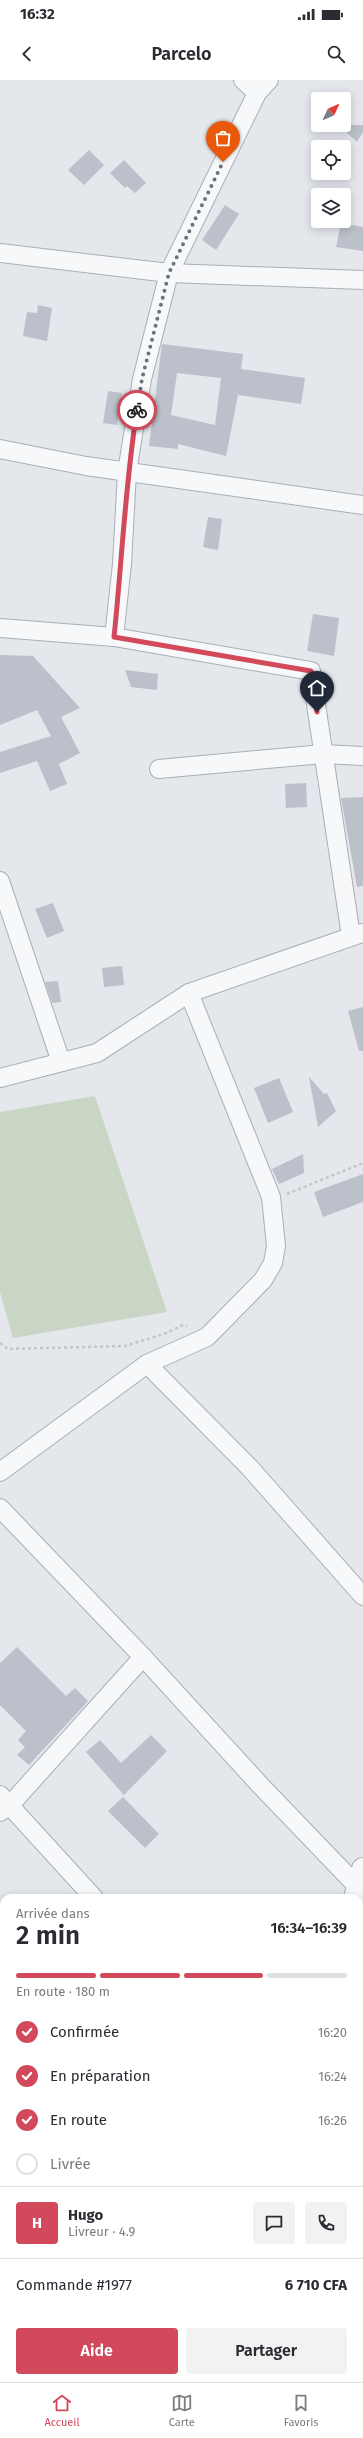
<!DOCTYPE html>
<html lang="fr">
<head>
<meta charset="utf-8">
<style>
	body { margin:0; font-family:"Fira Sans",sans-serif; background:#f2f2f3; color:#2b2b33; height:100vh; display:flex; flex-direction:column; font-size:15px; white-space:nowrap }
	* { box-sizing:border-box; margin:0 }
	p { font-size:13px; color:#7c7c81 }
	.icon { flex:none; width:22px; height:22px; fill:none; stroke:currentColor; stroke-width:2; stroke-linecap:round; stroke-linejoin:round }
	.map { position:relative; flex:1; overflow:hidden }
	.sheet { position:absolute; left:0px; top:1814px; width:363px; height:488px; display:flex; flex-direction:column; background:#fff; border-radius:12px 12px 0 0; box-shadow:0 2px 10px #0003 }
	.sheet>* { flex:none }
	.needle { width:26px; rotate:46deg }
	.controls { position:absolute; left:311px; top:12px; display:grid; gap:8px }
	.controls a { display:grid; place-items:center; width:40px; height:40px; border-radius:4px; background:#fff; box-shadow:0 2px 10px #0003; font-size:20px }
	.pin { position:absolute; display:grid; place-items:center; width:34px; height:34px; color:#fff; margin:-41px -17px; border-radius:50% 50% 50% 0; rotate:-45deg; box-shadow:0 0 4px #0007 }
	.pin .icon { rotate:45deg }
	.courier { position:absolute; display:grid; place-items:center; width:40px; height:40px; margin:-20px; border:3px solid #d1495b; border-radius:50%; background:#fff; color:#222; box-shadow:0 1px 5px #0007 }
	.overview em { font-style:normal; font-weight:600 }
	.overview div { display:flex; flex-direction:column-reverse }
	.overview { display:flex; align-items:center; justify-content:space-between; height:68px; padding:0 16px }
	h1 { font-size:26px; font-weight:600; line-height:30px }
	.bar { display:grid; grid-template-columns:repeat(4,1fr); gap:6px 4px; align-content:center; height:48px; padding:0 16px }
	.bar i { height:5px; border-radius:3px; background:#e1e1e2 }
	.bar .selected { background:#d1495b }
	.bar p { grid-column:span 4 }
	.line { display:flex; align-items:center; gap:10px; padding:0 16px; border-top:1px solid #e1e1e2 }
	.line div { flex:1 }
	.round { display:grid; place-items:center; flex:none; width:42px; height:42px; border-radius:4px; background:#f2f2f3 }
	ol { padding:0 16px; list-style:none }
	li { display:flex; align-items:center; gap:12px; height:44px }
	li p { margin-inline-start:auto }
	li .icon { padding:4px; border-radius:50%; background:#d1495b; color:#fff; stroke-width:4 }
	li:last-child { color:#7c7c81 }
	li i { width:22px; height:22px; border:2px solid #e1e1e2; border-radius:50% }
	.action { display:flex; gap:8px; margin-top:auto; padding:8px 16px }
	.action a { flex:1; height:46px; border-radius:4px; background:#d1495b; color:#fff; font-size:16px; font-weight:600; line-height:46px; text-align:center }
	.action a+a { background:#f2f2f3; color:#2b2b33 }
	.status { display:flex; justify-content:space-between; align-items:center; height:28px; padding:0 20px; background:#fff; direction:ltr }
	.status svg { height:11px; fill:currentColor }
	header { display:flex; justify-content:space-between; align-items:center; height:52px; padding:0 16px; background:#fff; font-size:18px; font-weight:600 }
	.tab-bar { display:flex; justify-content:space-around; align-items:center; height:56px; border-top:1px solid #e1e1e2; background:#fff; font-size:11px; color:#7c7c81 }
	.tab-bar a { display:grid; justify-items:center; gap:2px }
	.tab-bar .selected { color:#d1495b }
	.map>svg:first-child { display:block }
</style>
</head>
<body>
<div class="status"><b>16:32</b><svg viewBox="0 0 49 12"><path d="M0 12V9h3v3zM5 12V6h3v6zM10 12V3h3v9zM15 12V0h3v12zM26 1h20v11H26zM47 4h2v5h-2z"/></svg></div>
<header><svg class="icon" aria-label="back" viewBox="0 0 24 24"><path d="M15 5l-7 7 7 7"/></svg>Parcelo<svg class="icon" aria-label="search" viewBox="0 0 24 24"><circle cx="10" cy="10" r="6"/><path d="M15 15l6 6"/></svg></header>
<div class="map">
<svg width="363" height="2302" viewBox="0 0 363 2302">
	<rect width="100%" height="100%" fill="#e4e7ec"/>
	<polygon fill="#c9d6c5" points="95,1016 167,1232 13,1258 0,1212 0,1032"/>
	<g fill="#bbc0ca" fill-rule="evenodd">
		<polygon points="338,45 363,45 363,52 357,62"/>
		<polygon points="89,70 104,85 84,105 68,90"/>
		<polygon points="124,80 146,103 135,113 127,106 125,108 110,93"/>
		<polygon points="225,125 239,134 216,170 202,160"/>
		<polygon points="341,143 363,147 363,171 336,167"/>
		<polygon points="38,225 52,228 47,261 23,256 27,232 37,233"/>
		<path d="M 162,264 L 243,274 L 241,289 L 305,298 L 301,324 L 238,315 L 226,376 L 178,364 L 178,369 L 149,366 ZM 177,293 L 221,298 L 215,345 L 171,335 Z"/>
		<polygon points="108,311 122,313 117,345 103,343"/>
		<polygon points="208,437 222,439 218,470 203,467"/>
		<polygon points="313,534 339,538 334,576 307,571"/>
		<polygon points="0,575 33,576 80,628 61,637 80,673 59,684 67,704 50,711 37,681 0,693 0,672 51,656 37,630 0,645"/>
		<polygon points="125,590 158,594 157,610 131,607"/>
		<polygon points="306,703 307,727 286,728 285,704"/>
		<polygon points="363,717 363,806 357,807 341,718"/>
		<polygon points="53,823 64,851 47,858 35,829"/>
		<polygon points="122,886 124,905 104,907 102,888"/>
		<polygon points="58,901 61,922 52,923 45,902"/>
		<polygon points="363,927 363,971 359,971 348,931"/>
		<polygon points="309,997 324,1014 327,1013 336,1031 318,1047"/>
		<polygon points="279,998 293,1032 268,1043 254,1008"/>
		<polygon points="303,1074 304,1093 279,1104 272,1089"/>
		<polygon points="363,1094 363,1122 323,1137 314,1112"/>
		<polygon points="17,1567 66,1616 75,1608 88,1621 29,1685 17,1675 25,1667 18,1660 26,1651 0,1625 0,1583"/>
		<polygon points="151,1655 167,1671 124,1715 86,1672 100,1660 121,1683"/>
		<polygon points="123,1717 159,1754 145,1768 108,1731"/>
	</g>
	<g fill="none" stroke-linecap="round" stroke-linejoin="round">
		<defs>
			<g id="minor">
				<polyline points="243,0 257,13"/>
				<polyline points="0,173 169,193 363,200"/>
				<polyline points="0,369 86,386 363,425"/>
				<polyline points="0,548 114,557 311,591 351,856"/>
				<polyline points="114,557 122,484 127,392 142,299 169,193 257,13 269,0"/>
				<polyline points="159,689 323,674 363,676"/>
				<polyline points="0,801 61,982"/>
				<polyline points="0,998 97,973 189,913 362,853"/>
				<polyline points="147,1284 250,1388 363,1516"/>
				<polyline points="0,1392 147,1284 207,1257 263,1200 273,1183 276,1166 271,1117 189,913"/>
				<polyline points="0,1428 143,1577 260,1705 358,1807"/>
				<polyline points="0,1715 94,1818"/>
				<polyline points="0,1732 10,1725 143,1577"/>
				<polyline points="359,1884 363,1886"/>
				<polyline points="0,1989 4,1989"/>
				<polyline points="359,2112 363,2114"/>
				<polyline points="0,2191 4,2191"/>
			</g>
			<g id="tertiary">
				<polyline points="355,1818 363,1789"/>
				<polyline points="184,2302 185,2298"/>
			</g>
		</defs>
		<use href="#minor" stroke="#a9aeb7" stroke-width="20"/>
		<use href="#tertiary" stroke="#a9aeb7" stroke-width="24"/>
		<g stroke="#c2c5cb" stroke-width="2.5" stroke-dasharray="3 3" stroke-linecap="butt">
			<polyline points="287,1114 363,1083"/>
			<polyline points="0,1263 8,1269 125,1266 164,1254 183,1245 187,1246"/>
			<polyline points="0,1910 4,1914"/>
		</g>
		<use href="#minor" stroke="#f7f8fa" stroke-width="18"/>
		<use href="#tertiary" stroke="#f7f8fa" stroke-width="22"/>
	</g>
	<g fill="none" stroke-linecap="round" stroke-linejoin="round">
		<polyline stroke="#6c737f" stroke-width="4" stroke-dasharray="0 7.2" points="137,330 142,299 169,193 223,82"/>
		<path stroke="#d1495b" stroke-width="5" d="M 137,330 C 125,405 122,481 114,557 L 311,591 L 317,632"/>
	</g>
</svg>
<div class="controls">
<a><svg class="needle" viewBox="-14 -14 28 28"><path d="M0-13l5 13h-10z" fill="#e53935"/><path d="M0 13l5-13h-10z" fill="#7c7c81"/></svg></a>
<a><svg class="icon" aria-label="locate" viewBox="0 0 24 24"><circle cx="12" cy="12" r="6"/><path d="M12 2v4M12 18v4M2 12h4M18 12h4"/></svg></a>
<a><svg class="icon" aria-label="layers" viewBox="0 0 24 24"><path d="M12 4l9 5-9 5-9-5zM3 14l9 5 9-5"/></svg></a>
</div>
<div class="pin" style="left:223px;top:82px;background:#ea580c"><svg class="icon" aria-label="bag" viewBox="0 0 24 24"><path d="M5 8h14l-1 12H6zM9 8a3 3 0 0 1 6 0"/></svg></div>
<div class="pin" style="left:317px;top:632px;background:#1f2937"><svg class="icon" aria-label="home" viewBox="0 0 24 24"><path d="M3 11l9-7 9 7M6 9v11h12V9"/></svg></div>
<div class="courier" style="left:137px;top:330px"><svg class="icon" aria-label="bike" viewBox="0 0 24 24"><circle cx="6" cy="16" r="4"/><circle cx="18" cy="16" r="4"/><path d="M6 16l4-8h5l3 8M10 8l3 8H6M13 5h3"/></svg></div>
<section class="sheet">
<div class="overview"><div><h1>2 min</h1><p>Arrivée dans</p></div><em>16:34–16:39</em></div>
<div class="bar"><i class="selected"></i><i class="selected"></i><i class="selected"></i><i></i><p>En route · 180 m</p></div>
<ol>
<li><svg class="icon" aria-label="check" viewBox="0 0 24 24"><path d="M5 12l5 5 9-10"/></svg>Confirmée<p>16:20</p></li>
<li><svg class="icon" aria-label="check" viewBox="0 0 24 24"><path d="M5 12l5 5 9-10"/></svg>En préparation<p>16:24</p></li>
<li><svg class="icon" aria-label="check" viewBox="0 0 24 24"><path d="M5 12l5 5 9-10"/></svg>En route<p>16:26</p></li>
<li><i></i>Livrée</li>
</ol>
<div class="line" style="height:72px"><b class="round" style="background:#d1495b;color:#fff">H</b><div><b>Hugo</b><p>Livreur · 4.9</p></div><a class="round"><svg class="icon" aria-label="chat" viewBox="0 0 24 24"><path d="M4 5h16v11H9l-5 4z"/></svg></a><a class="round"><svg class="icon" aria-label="phone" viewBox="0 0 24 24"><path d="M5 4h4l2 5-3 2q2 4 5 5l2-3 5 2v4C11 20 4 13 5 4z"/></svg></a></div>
<div class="line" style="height:52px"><div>Commande #1977</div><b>6 710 CFA</b></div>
<div class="action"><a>Aide</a><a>Partager</a></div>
</section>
</div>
<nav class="tab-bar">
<a class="selected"><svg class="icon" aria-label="home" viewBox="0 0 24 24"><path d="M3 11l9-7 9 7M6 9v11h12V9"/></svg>Accueil</a>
<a><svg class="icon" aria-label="map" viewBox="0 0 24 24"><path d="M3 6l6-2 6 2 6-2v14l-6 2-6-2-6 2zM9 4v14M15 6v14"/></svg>Carte</a>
<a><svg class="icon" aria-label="saved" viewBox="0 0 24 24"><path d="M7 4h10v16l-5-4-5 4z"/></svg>Favoris</a>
</nav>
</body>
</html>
